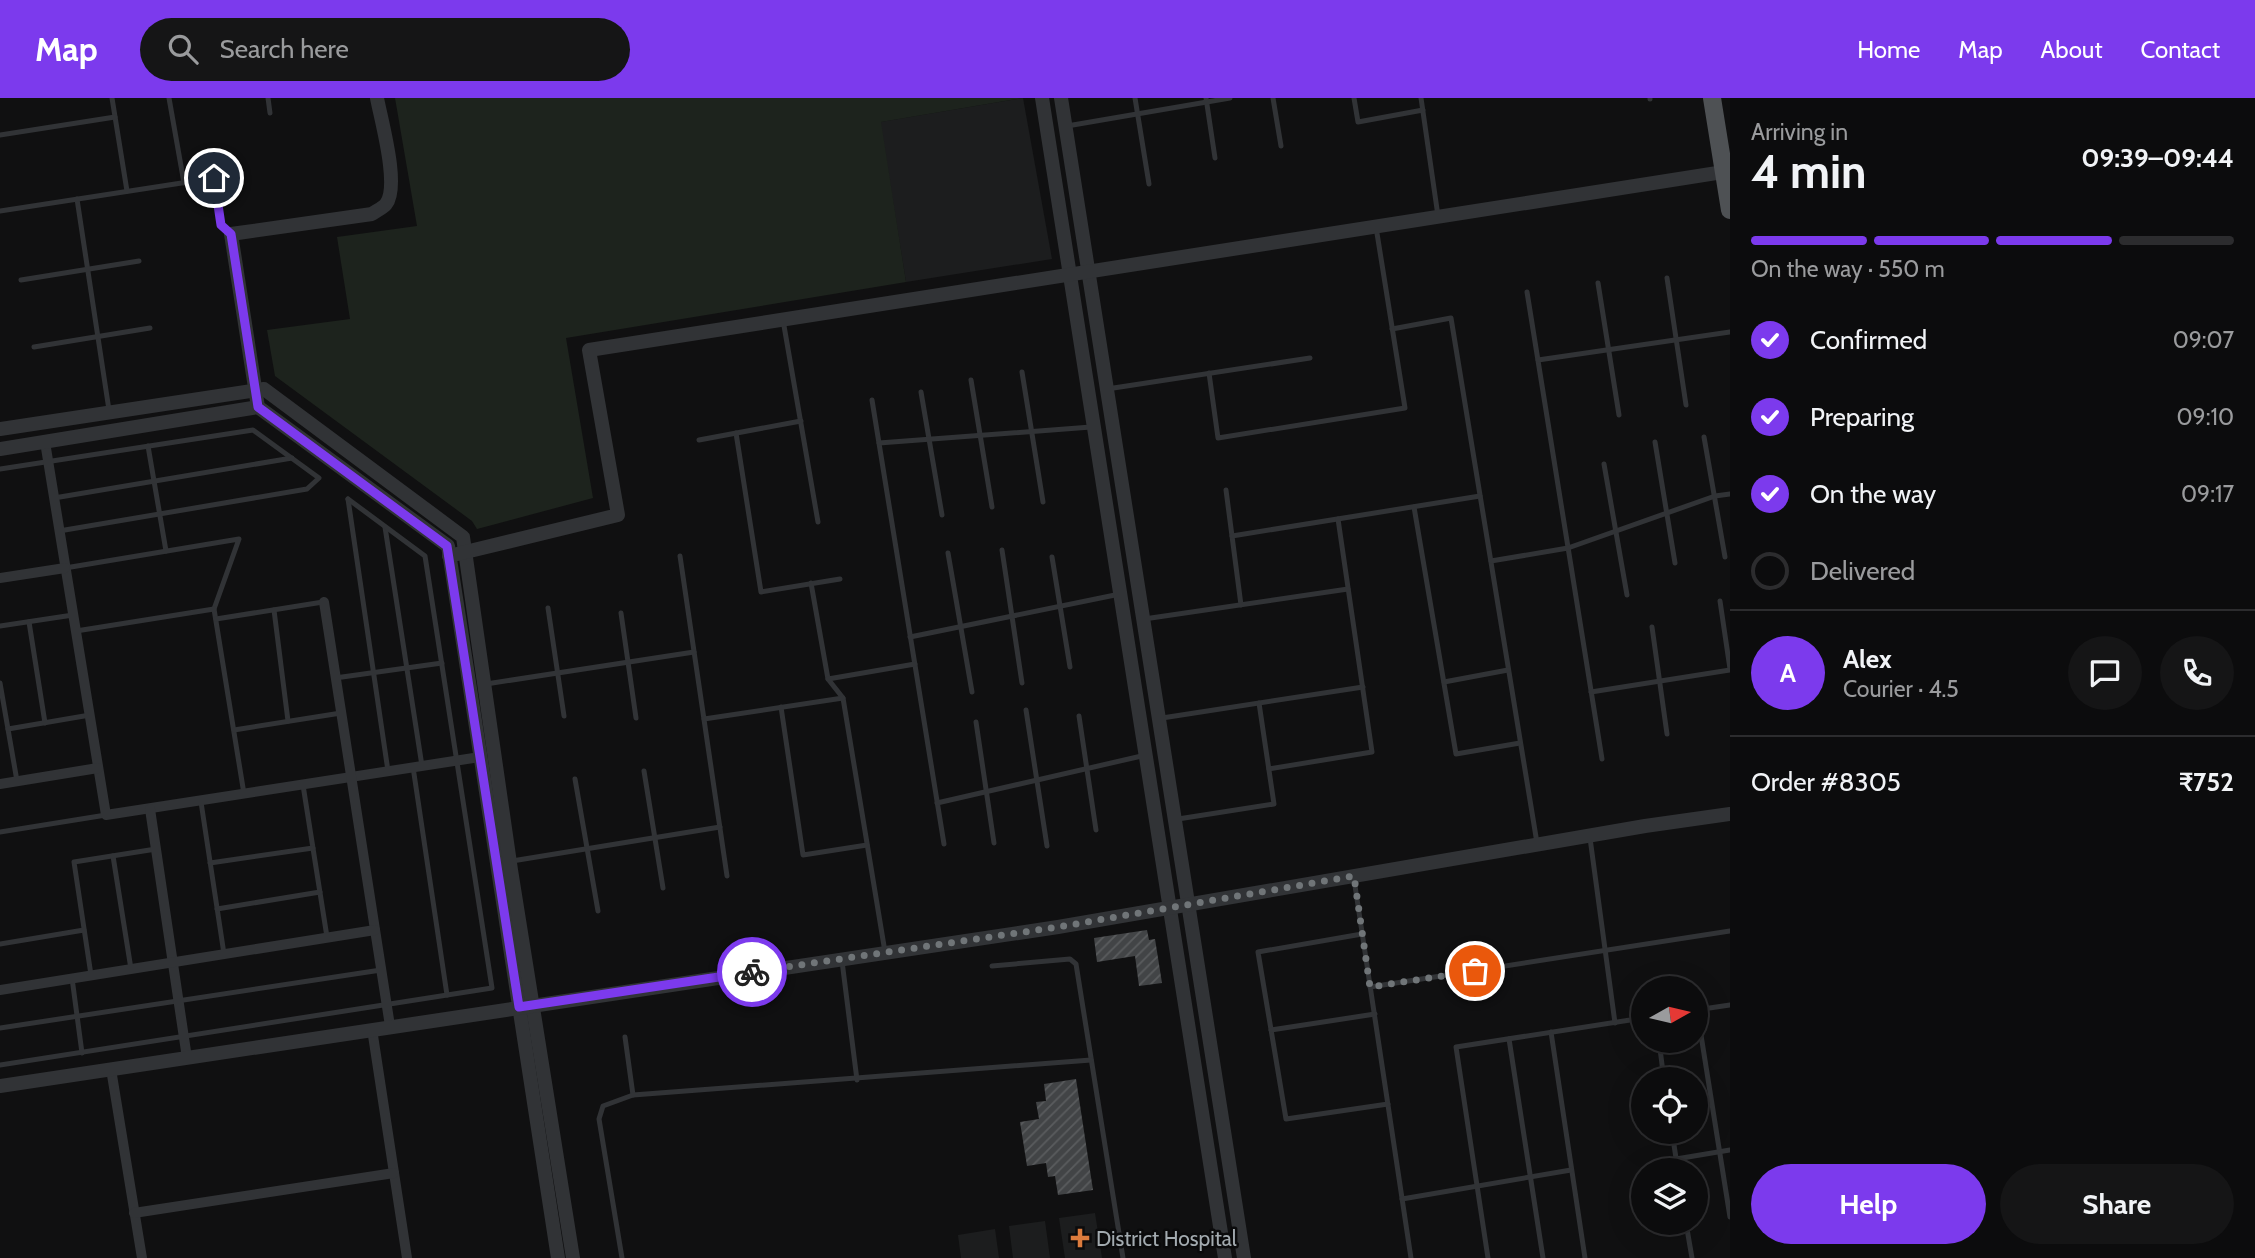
<!DOCTYPE html>
<html lang="en">
<head>
<meta charset="utf-8">
<style>
	body { margin:0; font-family:Cabin,sans-serif; background:#151516; color:#f1f3f6; height:100vh; display:flex; flex-direction:column; font-size:26px; white-space:nowrap }
	* { box-sizing:border-box; margin:0 }
	p { font-size:23px; color:#9a9b9d }
	.icon { flex:none; width:38px; height:38px; fill:none; stroke:currentColor; stroke-width:2; stroke-linecap:round; stroke-linejoin:round }
	.map { position:relative; flex:1; overflow:hidden }
	.drawer { display:flex; flex-direction:column; background:#0c0c0d; width:525px }
	.drawer>* { flex:none }
	.needle { width:46px; rotate:82deg }
	.controls { position:absolute; left:1631px; top:878px; display:grid; gap:14px }
	.controls a { display:grid; place-items:center; width:77px; height:77px; border-radius:50%; background:#0c0c0d; box-shadow:0 7px 28px #0002,0 0 0 2px #2c2c2e; font-size:35px }
	.pin { position:absolute; display:grid; place-items:center; width:60px; height:60px; color:#fff; margin:-30px; border:4px solid #fff; border-radius:50%; box-shadow:0 2px 7px #0007 }
	.courier { position:absolute; display:grid; place-items:center; width:70px; height:70px; margin:-35px; border:5px solid #7c3aed; border-radius:50%; background:#fff; color:#222; box-shadow:0 2px 9px #0007 }
	.head em { font-style:normal; font-weight:700 }
	.head div { display:flex; flex-direction:column-reverse }
	.head { display:flex; align-items:center; justify-content:space-between; height:119px; padding:0 21px }
	h1 { font-size:46px; font-weight:700; line-height:52px }
	.bar { display:grid; grid-template-columns:repeat(4,1fr); gap:10px 7px; align-content:center; height:84px; padding:0 21px }
	.bar i { height:9px; border-radius:5px; background:#2c2c2e }
	.bar .on { background:#7c3aed }
	.bar p { grid-column:span 4 }
	.line { display:flex; align-items:center; gap:18px; padding:0 21px; border-top:2px solid #2c2c2e }
	.line div { flex:1 }
	.round { display:grid; place-items:center; flex:none; width:74px; height:74px; border-radius:37px; background:#151516 }
	ol { padding:0 21px; list-style:none }
	li { display:flex; align-items:center; gap:21px; height:77px }
	li p { margin-inline-start:auto }
	li .icon { padding:7px; border-radius:50%; background:#7c3aed; color:#fff; stroke-width:4 }
	li:last-child { color:#9a9b9d }
	li i { width:38px; height:38px; border:4px solid #2c2c2e; border-radius:50% }
	.cta { display:flex; gap:14px; margin-top:auto; padding:14px 21px }
	.cta a { flex:1; height:80px; border-radius:42px; background:#7c3aed; color:#fff; font-size:28px; font-weight:700; line-height:80px; text-align:center }
	.cta a+a { background:#151516; color:#f1f3f6 }
	header { display:flex; align-items:center; gap:42px; box-sizing:border-box; height:98px; padding:0 35px; background:#7c3aed; color:#fff }
	header strong { font-size:33px }
	nav { display:flex; gap:38px; margin-inline-start:auto; font-size:24px }
	.search { width:490px; height:63px; background:#151516; display:flex; align-items:center; gap:18px; box-sizing:border-box; padding:0 24px; border-radius:38px; color:#9a9b9d; font-size:26px }
	main { display:flex; flex:1; min-height:0 }
	.map>svg:first-child { display:block }
</style>
</head>
<body>
<header>
<strong>Map</strong>
<div class="search"><svg class="icon" aria-label="search" viewBox="0 0 24 24"><circle cx="10" cy="10" r="6"/><path d="M15 15l6 6"/></svg>Search here</div>
<nav><a>Home</a><a>Map</a><a>About</a><a>Contact</a></nav>
</header>
<main>
<div class="map">
<svg width="1730" height="1160" viewBox="0 0 1730 1160">
	<defs>
		<pattern id="building-hatch" width="6" height="6" patternUnits="userSpaceOnUse" patternTransform="scale(1.75)"><rect width="6" height="6" fill="#424446"/><path d="M-1 1l2-2M0 6l6-6M5 7l2-2" fill="none" stroke="#5a5c5e"/></pattern>
	</defs>
	<rect width="100%" height="100%" fill="#101011"/>
	<g fill="#1c1d1e">
		<polygon points="1023,0 1052,161 906,184 880,24"/>
		<polygon points="1095,1115 1102,1160 1065,1160 1059,1120"/>
		<polygon points="1045,1123 1050,1160 1013,1160 1009,1128"/>
		<polygon points="995,1131 999,1160 961,1160 958,1137"/>
	</g>
	<polygon fill="#1d231d" points="395,0 1023,0 881,24 906,184 566,240 593,400 477,431 472,423 275,278 267,232 350,221 337,139 417,128"/>
	<g fill="url(#building-hatch)">
		<polygon points="1147,832 1149,842 1155,841 1162,885 1139,888 1135,858 1097,864 1094,840"/>
		<polygon points="1076,981 1093,1092 1058,1097 1055,1078 1048,1079 1046,1065 1027,1068 1020,1024 1039,1021 1036,1004 1046,1003 1044,986"/>
	</g>
	<g fill="none" stroke-linecap="round" stroke-linejoin="round">
		<g stroke="#313336" stroke-width="5">
			<polyline points="112,0 127,93"/>
			<polyline points="169,0 184,85"/>
			<polyline points="268,0 270,15"/>
			<polyline points="1135,0 1149,86"/>
			<polyline points="1206,0 1215,60"/>
			<polyline points="1273,0 1281,48"/>
			<polyline points="1354,0 1358,24 1423,12"/>
			<polyline points="1421,0 1438,118"/>
			<polyline points="1650,0 1650,1"/>
			<polyline points="1067,28 1230,0"/>
			<polyline points="0,37 115,19"/>
			<polyline points="77,101 109,312"/>
			<polyline points="0,113 214,80 221,127 230,136"/>
			<polyline points="1667,180 1686,307"/>
			<polyline points="21,182 139,163"/>
			<polyline points="1598,185 1619,317"/>
			<polyline points="1527,194 1602,661"/>
			<polyline points="783,222 818,424"/>
			<polyline points="1392,231 1451,220 1537,745"/>
			<polyline points="34,249 150,230"/>
			<polyline points="1538,262 1730,234"/>
			<polyline points="1022,274 1043,404"/>
			<polyline points="1209,275 1218,340 1405,310 1376,129"/>
			<polyline points="971,282 992,409"/>
			<polyline points="1107,291 1310,260"/>
			<polyline points="921,294 942,417"/>
			<polyline points="872,302 944,746"/>
			<polyline points="736,335 761,494 840,481"/>
			<polyline points="1704,339 1725,459"/>
			<polyline points="699,342 801,323"/>
			<polyline points="1655,344 1675,465"/>
			<polyline points="879,345 1091,329"/>
			<polyline points="148,348 166,453"/>
			<polyline points="1604,366 1627,497"/>
			<polyline points="0,371 253,332 319,380 307,391 59,433"/>
			<polyline points="1226,392 1241,507"/>
			<polyline points="54,400 292,360"/>
			<polyline points="348,401 388,673"/>
			<polyline points="1414,409 1456,656 1520,645"/>
			<polyline points="385,429 422,668"/>
			<polyline points="1232,438 1480,398"/>
			<polyline points="1002,452 1022,585"/>
			<polyline points="948,455 972,594"/>
			<polyline points="680,458 727,778"/>
			<polyline points="1052,459 1070,569"/>
			<polyline points="1491,463 1568,450 1715,398 1730,396"/>
			<polyline points="65,470 239,441 214,511 244,696"/>
			<polyline points="811,485 828,581 843,600 885,854"/>
			<polyline points="1720,503 1730,571"/>
			<polyline points="548,510 564,618"/>
			<polyline points="274,512 288,623"/>
			<polyline points="621,515 636,620"/>
			<polyline points="216,521 323,504"/>
			<polyline points="1144,521 1348,491"/>
			<polyline points="29,524 45,625"/>
			<polyline points="0,528 73,517"/>
			<polyline points="1652,529 1667,636"/>
			<polyline points="76,533 214,511"/>
			<polyline points="910,539 1120,496"/>
			<polyline points="335,580 442,565"/>
			<polyline points="828,581 915,566"/>
			<polyline points="1444,584 1508,572"/>
			<polyline points="0,585 17,683"/>
			<polyline points="486,586 694,554"/>
			<polyline points="1591,594 1730,572"/>
			<polyline points="781,609 803,757 867,747"/>
			<polyline points="1026,612 1047,748"/>
			<polyline points="1079,618 1096,732"/>
			<polyline points="1162,620 1363,589"/>
			<polyline points="704,621 843,600"/>
			<polyline points="976,624 994,745"/>
			<polyline points="8,631 90,617"/>
			<polyline points="234,632 341,615"/>
			<polyline points="413,669 447,897"/>
			<polyline points="1269,671 1372,654 1338,421"/>
			<polyline points="644,673 663,790"/>
			<polyline points="575,681 598,813"/>
			<polyline points="303,687 327,839"/>
			<polyline points="201,704 224,856"/>
			<polyline points="937,705 1146,657"/>
			<polyline points="1178,721 1274,706 1259,605"/>
			<polyline points="0,734 106,717"/>
			<polyline points="1590,740 1615,925"/>
			<polyline points="113,758 131,871"/>
			<polyline points="512,763 720,729"/>
			<polyline points="210,765 313,750"/>
			<polyline points="1354,781 1411,1160"/>
			<polyline points="217,811 320,794"/>
			<polyline points="1362,836 1258,854 1286,1021 1388,1006"/>
			<polyline points="0,846 84,832"/>
			<polyline points="842,863 857,982"/>
			<polyline points="992,868 1070,861 1076,866 1123,1160"/>
			<polyline points="91,877 74,764 156,751"/>
			<polyline points="72,880 82,955"/>
			<polyline points="1370,889 1730,833"/>
			<polyline points="1696,912 1730,907"/>
			<polyline points="1697,912 1730,1119"/>
			<polyline points="0,930 381,872"/>
			<polyline points="1271,932 1375,916"/>
			<polyline points="1551,934 1585,1160"/>
			<polyline points="625,939 633,997"/>
			<polyline points="1509,941 1543,1160"/>
			<polyline points="1659,943 1664,982"/>
			<polyline points="0,967 492,890 425,458 348,401"/>
			<polyline points="1672,1034 1678,1073"/>
			<polyline points="1676,1061 1730,1052"/>
			<polyline points="1402,1101 1571,1072"/>
			<polyline points="1686,1125 1692,1160"/>
			<polyline points="622,1160 599,1021 603,1008 633,997 1091,962"/>
			<polyline points="1488,1160 1456,949 1643,920"/>
		</g>
		<g stroke="#313336" stroke-width="10">
			<polyline points="45,344 106,717 480,659"/>
			<polyline points="0,480 65,470"/>
			<polyline points="324,504 390,928"/>
			<polyline points="0,686 98,670"/>
			<polyline points="150,711 187,960"/>
			<polyline points="0,892 375,832"/>
			<polyline points="372,931 407,1160"/>
			<polyline points="111,971 142,1160"/>
			<polyline points="134,1115 394,1075"/>
		</g>
		<g stroke="#313336" stroke-width="14">
			<path d="M 377,0 C 381,22 400,88 386,106 C 383,110 376,113 372,116 L 231,136 L 258,309 L 448,448 L 558,1160"/>
			<polyline points="1042,0 1225,1160"/>
			<polyline points="1061,0 1244,1160"/>
			<polyline points="0,331 264,291 463,439 511,772 573,1160"/>
			<polyline points="0,351 258,309"/>
			<polyline points="449,458 618,417 589,252 1730,73"/>
			<polyline points="0,988 1058,829 1645,728 1730,716"/>
		</g>
		<polyline stroke="#4e5154" stroke-width="18" points="1712,0 1730,112"/>
	</g>
	<g fill="none" stroke-linecap="round" stroke-linejoin="round">
		<polyline stroke="#707578" stroke-width="7" stroke-dasharray="0 12.6" points="752,874 1058,829 1354,778 1370,889 1475,873"/>
		<polyline stroke="#7c3aed" stroke-width="9" points="214,80 221,127 231,136 258,309 447,448 519,909 752,874"/>
	</g>
	<path fill="#dc7b3d" stroke="#0b0b0c" stroke-width="2.5" d="M1076.5 1129.5h7v7h7v7h-7v7h-7v-7h-7v-7h7z"/>
	<g text-anchor="middle" dominant-baseline="central" stroke-width="5" stroke-linejoin="round" paint-order="stroke">
		<g font-size="21" fill="#a3abb0" stroke="#0b0b0c" text-anchor="start">
			<text x="1096" y="1140">District Hospital</text>
		</g>
	</g>
</svg>
<div class="controls">
<a><svg class="needle" viewBox="-14 -14 28 28"><path d="M0-13l5 13h-10z" fill="#e53935"/><path d="M0 13l5-13h-10z" fill="#9a9b9d"/></svg></a>
<a><svg class="icon" aria-label="locate" viewBox="0 0 24 24"><circle cx="12" cy="12" r="6"/><path d="M12 2v4M12 18v4M2 12h4M18 12h4"/></svg></a>
<a><svg class="icon" aria-label="layers" viewBox="0 0 24 24"><path d="M12 4l9 5-9 5-9-5zM3 14l9 5 9-5"/></svg></a>
</div>
<div class="pin" style="left:1475px;top:873px;background:#ea580c"><svg class="icon" aria-label="bag" viewBox="0 0 24 24"><path d="M5 8h14l-1 12H6zM9 8a3 3 0 0 1 6 0"/></svg></div>
<div class="pin" style="left:214px;top:80px;background:#1f2937"><svg class="icon" aria-label="home" viewBox="0 0 24 24"><path d="M3 11l9-7 9 7M6 9v11h12V9"/></svg></div>
<div class="courier" style="left:752px;top:874px"><svg class="icon" aria-label="bike" viewBox="0 0 24 24"><circle cx="6" cy="16" r="4"/><circle cx="18" cy="16" r="4"/><path d="M6 16l4-8h5l3 8M10 8l3 8H6M13 5h3"/></svg></div>
</div>
<section class="drawer">
<div class="head"><div><h1>4 min</h1><p>Arriving in</p></div><em>09:39–09:44</em></div>
<div class="bar"><i class="on"></i><i class="on"></i><i class="on"></i><i></i><p>On the way · 550 m</p></div>
<ol>
<li><svg class="icon" aria-label="check" viewBox="0 0 24 24"><path d="M5 12l5 5 9-10"/></svg>Confirmed<p>09:07</p></li>
<li><svg class="icon" aria-label="check" viewBox="0 0 24 24"><path d="M5 12l5 5 9-10"/></svg>Preparing<p>09:10</p></li>
<li><svg class="icon" aria-label="check" viewBox="0 0 24 24"><path d="M5 12l5 5 9-10"/></svg>On the way<p>09:17</p></li>
<li><i></i>Delivered</li>
</ol>
<div class="line" style="height:126px"><b class="round" style="background:#7c3aed;color:#fff">A</b><div><b>Alex</b><p>Courier · 4.5</p></div><a class="round"><svg class="icon" aria-label="chat" viewBox="0 0 24 24"><path d="M4 5h16v11H9l-5 4z"/></svg></a><a class="round"><svg class="icon" aria-label="phone" viewBox="0 0 24 24"><path d="M5 4h4l2 5-3 2q2 4 5 5l2-3 5 2v4C11 20 4 13 5 4z"/></svg></a></div>
<div class="line" style="height:91px"><div>Order #8305</div><b>₹752</b></div>
<div class="cta"><a>Help</a><a>Share</a></div>
</section>
</main>
</body>
</html>
